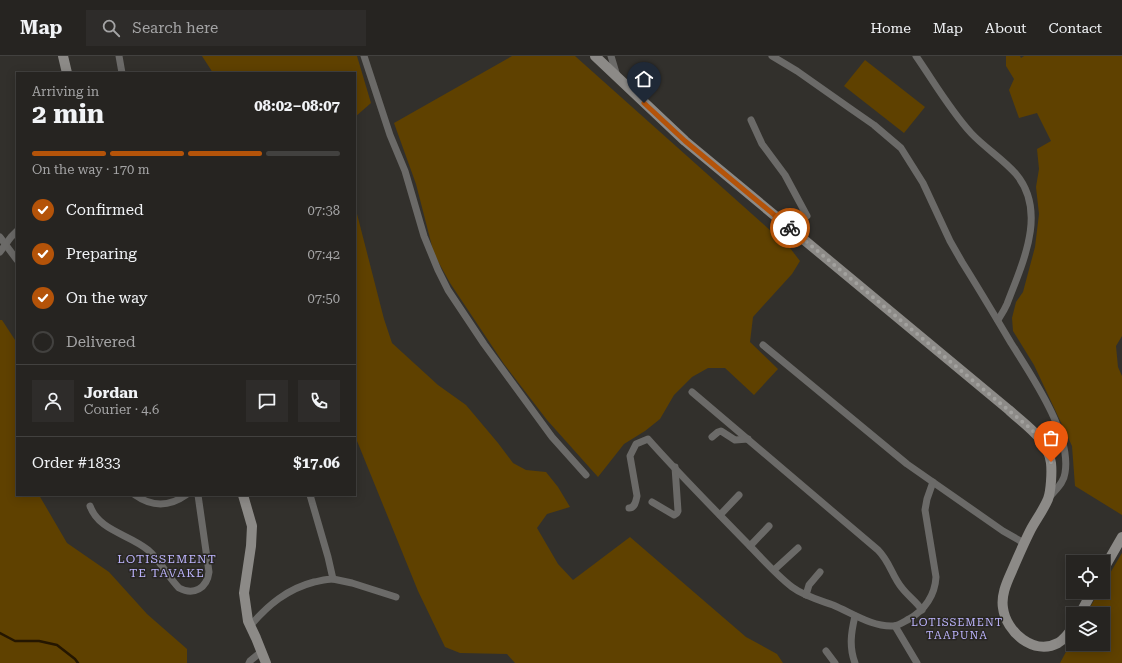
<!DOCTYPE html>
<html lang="en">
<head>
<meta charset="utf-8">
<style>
	body { margin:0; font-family:"Roboto Serif",serif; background:#2e2c2a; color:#f1f3f6; height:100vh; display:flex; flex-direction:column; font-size:15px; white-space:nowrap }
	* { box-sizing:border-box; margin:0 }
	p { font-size:13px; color:#a4a4a5 }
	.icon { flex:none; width:22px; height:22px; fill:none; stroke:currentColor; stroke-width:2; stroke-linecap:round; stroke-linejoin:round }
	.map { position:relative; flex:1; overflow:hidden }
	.details { position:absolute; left:16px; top:16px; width:340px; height:424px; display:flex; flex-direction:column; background:#262421; border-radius:0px; box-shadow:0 2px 10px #0003,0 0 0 1px #42413f }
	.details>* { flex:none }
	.buttons { position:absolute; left:1066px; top:499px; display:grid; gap:8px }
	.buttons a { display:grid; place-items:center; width:44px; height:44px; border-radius:0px; background:#262421; box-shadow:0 2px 10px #0003,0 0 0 1px #42413f; font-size:20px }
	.pin { position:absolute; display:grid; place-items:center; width:34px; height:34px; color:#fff; margin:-41px -17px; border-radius:50% 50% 50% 0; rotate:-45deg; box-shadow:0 0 4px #0007 }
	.pin .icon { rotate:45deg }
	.courier { position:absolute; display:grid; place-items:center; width:40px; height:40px; margin:-20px; border:3px solid #b45309; border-radius:50%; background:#fff; color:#222; box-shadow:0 1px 5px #0007 }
	.head em { font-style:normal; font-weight:700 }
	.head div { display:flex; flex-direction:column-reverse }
	.head { display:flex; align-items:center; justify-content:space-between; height:68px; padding:0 16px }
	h1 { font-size:26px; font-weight:700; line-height:30px }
	.bar { display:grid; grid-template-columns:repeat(4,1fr); gap:6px 4px; align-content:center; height:48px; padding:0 16px }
	.bar i { height:5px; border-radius:3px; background:#42413f }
	.bar .active { background:#b45309 }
	.bar p { grid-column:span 4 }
	.line { display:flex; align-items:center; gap:10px; padding:0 16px; border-top:1px solid #42413f }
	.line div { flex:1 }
	.round { display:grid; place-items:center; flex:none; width:42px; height:42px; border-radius:0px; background:#2e2c2a }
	ol { padding:0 16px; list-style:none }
	li { display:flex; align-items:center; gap:12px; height:44px }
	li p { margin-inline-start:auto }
	li .icon { padding:4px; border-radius:50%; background:#b45309; color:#fff; stroke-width:4 }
	li:last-child { color:#a4a4a5 }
	li i { width:22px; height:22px; border:2px solid #42413f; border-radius:50% }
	header { display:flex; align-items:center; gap:24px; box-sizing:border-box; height:56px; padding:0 20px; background:#262421; border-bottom:1px solid #42413f }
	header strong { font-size:19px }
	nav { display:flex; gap:22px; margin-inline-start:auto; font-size:14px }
	.search { width:280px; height:36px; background:#2e2c2a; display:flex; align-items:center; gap:10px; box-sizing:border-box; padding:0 14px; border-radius:0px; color:#a4a4a5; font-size:15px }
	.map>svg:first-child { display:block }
</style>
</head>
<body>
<header>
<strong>Map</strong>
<div class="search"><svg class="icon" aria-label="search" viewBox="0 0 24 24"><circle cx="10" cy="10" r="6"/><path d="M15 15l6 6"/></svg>Search here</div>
<nav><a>Home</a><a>Map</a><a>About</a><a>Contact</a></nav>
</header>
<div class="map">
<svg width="1122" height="607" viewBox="0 0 1122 607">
	<rect width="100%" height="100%" fill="#32302c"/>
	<g fill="#5f4100">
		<polygon points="202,0 357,0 371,47 355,61 355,17 213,17"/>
		<polygon points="512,0 575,0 790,192 800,205 792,218 753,261 750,286 778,313 754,339 725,312 708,312 692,321 674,339 660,363 645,375 624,388 598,421 547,364 504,308 450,227 434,198 416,128 394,67"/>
		<polygon points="1006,0 1020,0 1021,2 1024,0 1122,0 1122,280 1116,290 1118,311 1122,320 1122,459 1075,430 1072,390 1034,309 1013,275 1012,262 1016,246 1023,236 1035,191 1039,158 1036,131 1039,113 1037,93 1051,85 1037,57 1019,62 1009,34 1014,23 1006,10"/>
		<polygon points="865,4 925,51 904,77 844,30"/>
		<polygon points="355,150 384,263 392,287 438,329 466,349 498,387 513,407 526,414 546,416 558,431 570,451 547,458 537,472 558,508 573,524 630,481 746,581 777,598 783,607 515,607 507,598 460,597 445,591 418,535 355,380"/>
		<polygon points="0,264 2,264 17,287 17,439 39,439 67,487 109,516 147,558 187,593 187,607 0,607"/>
		<polygon points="1122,497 1122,607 1060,607 1073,583 1073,588 1103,588 1103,558 1086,558 1099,536 1103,536 1103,529"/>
	</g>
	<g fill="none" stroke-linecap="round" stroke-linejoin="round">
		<polyline stroke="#241601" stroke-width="2.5" points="0,577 15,585 39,585 57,589 75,603 78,607"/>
		<g stroke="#6b6a68" stroke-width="7">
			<polyline points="119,0 122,17"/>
			<polyline points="364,0 390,79 405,115 424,180 438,214 448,234 484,288 552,381 586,419"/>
			<polyline points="611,0 617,20"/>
			<path d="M 772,0 L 797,15 L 851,53 L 874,69 L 901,92 L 923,127 L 950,185 L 962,206 C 979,233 995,260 1011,287 C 1031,319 1072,378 1065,417 C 1064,427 1055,434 1049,442"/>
			<path d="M 916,0 C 934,26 950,54 971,77 C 985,92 1003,103 1016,118 C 1048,156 1022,208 1007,248 L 1004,254 L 998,264"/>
			<polyline points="751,64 762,88 785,119 807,160"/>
			<polyline points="0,181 17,204"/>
			<polyline points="0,196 11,181 17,175"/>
			<polyline points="763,289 907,408 1003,475 1024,487"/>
			<path d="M 692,336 L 878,494 C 890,506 892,520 902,532 C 908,540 916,545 922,554"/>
			<polyline points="712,381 718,376 721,375 735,384 748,383"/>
			<path d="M 135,439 C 152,451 169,451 186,439"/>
			<polyline points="652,446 674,459 677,457 678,455 675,411"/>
			<path d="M 90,450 C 99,475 129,478 148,494 C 160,504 168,521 179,532 C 194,540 207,532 209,516 L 198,439"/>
			<path d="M 629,452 C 635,452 636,445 637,440 L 630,400 L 636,388 L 648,383 C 679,418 712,451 744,484 C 760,500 774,517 792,531 C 804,540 819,544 833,549 C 852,557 872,571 893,570 C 898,570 905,565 909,563 C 925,554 935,539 936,521 L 925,454 L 927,443 L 933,426"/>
			<polyline points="720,459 739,439"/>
			<polyline points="750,490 769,470"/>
			<polyline points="774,514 798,492"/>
			<polyline points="333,523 352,527 396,541"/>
			<polyline points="806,539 809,529 820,516"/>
			<path d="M 855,560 C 851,577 849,591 855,607"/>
			<path d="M 250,570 C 268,549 287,533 314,526 C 320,525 326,523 333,523 L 328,501 L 310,439"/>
			<polyline points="895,570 917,607"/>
			<polyline points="826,595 835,607"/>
			<polyline points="249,607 250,605 261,596"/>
		</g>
		<g stroke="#8c8a87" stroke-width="10">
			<polyline points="63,0 67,17"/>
			<path d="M 595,0 L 685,85 L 1009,354 C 1025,369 1048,383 1051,407 C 1052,416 1051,435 1048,443 C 1043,455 1035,465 1030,475 C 1023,489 1017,503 1011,517 C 1006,528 1001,540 1003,552 C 1006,576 1034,600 1058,587 C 1065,583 1069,577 1073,571"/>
			<polyline points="243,439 252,470 251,490 244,537 248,565 256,582 266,607"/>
			<polyline points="1103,514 1122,481"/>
			<polyline points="1080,558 1092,536"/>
		</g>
	</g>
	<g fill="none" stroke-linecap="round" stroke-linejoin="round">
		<path stroke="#a2a19e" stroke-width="4" stroke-dasharray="0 7.2" d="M 790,172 L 1031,373 C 1041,383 1047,393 1051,406"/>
		<polyline stroke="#b45309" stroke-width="5" points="644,47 685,85 790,172"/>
	</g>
	<g text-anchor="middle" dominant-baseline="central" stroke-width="3" stroke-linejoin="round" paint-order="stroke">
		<g font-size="11" letter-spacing="1" fill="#bcb4fc" stroke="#282622">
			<text x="957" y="566">LOTISSEMENT<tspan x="957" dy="13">TAAPUNA</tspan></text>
		</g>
		<g font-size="12" letter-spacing="1" fill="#bcb4fc" stroke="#282622">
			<text x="167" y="503">LOTISSEMENT<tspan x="167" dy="14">TE TAVAKE</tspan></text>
		</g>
	</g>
</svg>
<div class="buttons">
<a><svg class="icon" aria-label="locate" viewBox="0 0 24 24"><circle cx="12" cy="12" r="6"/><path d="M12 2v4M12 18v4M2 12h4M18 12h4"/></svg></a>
<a><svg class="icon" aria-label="layers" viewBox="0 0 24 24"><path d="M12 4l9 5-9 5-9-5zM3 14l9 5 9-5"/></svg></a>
</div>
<div class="pin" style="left:1051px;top:406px;background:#ea580c"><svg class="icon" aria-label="bag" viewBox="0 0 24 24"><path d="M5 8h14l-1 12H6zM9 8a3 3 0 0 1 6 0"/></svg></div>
<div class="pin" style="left:644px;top:47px;background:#1f2937"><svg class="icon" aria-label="home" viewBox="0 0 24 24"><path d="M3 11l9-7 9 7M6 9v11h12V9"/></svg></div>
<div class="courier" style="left:790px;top:172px"><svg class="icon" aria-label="bike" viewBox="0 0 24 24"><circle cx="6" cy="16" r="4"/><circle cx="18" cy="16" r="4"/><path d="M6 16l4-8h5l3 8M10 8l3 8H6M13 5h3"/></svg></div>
<section class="details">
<div class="head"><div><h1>2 min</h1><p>Arriving in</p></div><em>08:02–08:07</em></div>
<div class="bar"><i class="active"></i><i class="active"></i><i class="active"></i><i></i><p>On the way · 170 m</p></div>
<ol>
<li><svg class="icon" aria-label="check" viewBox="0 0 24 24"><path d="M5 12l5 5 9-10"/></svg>Confirmed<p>07:38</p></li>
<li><svg class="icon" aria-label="check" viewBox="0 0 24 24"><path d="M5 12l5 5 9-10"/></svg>Preparing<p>07:42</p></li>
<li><svg class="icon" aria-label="check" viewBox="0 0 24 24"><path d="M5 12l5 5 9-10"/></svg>On the way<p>07:50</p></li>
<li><i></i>Delivered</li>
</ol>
<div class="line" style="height:72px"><a class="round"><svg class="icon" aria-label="person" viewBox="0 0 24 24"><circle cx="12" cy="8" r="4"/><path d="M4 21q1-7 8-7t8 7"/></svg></a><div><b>Jordan</b><p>Courier · 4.6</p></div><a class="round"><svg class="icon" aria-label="chat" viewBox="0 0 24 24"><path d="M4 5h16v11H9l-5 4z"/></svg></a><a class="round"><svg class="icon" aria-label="phone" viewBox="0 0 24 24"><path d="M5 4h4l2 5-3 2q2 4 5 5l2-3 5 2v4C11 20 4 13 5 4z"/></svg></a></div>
<div class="line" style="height:52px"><div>Order #1833</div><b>$17.06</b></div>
</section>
</div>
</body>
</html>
